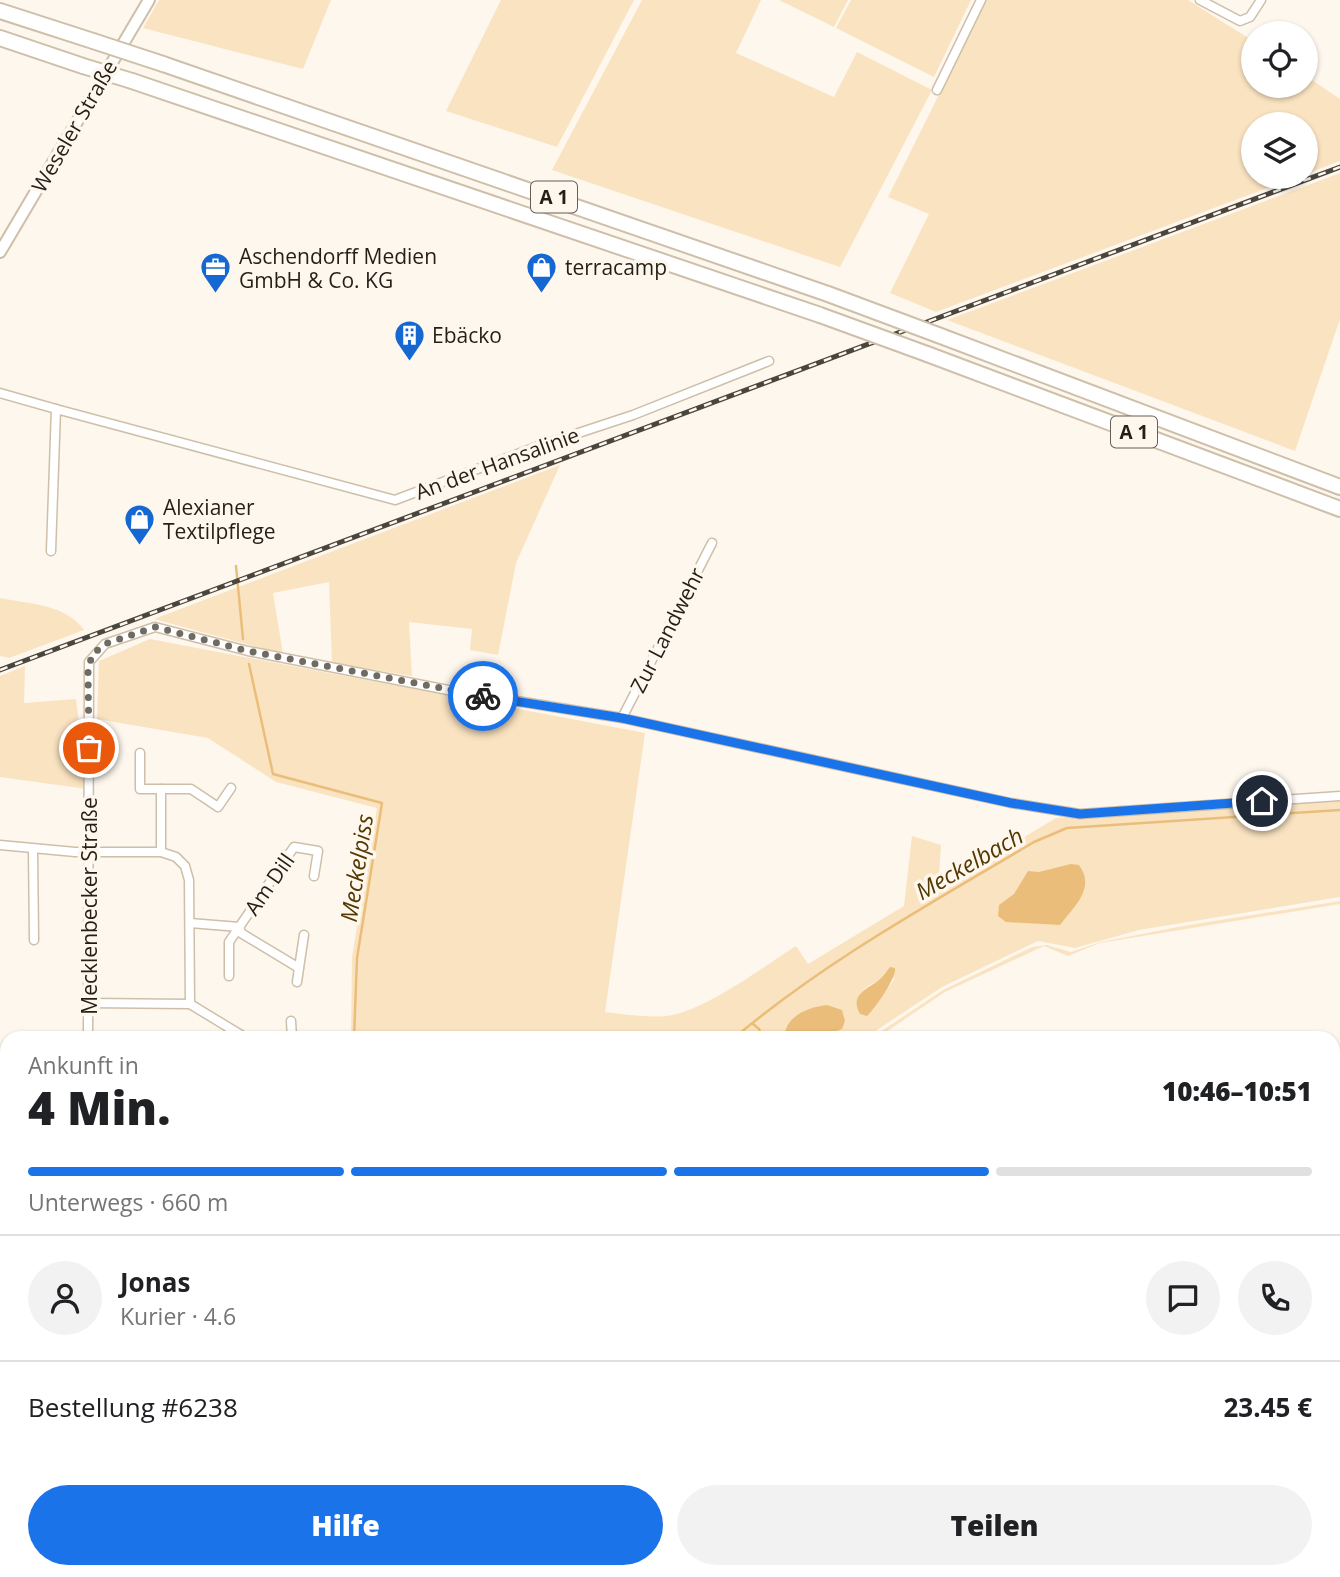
<!DOCTYPE html>
<html lang="de">
<head>
<meta charset="utf-8">
<style>
	body { margin:0; font-family:"Open Sans",sans-serif; background:#f2f2f2; color:#202124; height:100vh; display:flex; flex-direction:column; font-size:26px; white-space:nowrap }
	* { box-sizing:border-box; margin:0 }
	p { font-size:23px; color:#757577 }
	.icon { flex:none; width:38px; height:38px; fill:none; stroke:currentColor; stroke-width:2; stroke-linecap:round; stroke-linejoin:round }
	.map { position:relative; flex:1; overflow:hidden }
	.drawer { position:absolute; left:0px; top:1031px; width:1340px; height:548px; display:flex; flex-direction:column; background:#fff; border-radius:21px 21px 0 0; box-shadow:0 2px 5px #0004 }
	.drawer>* { flex:none }
	.fabs { position:absolute; left:1241px; top:21px; display:grid; gap:14px }
	.fabs a { display:grid; place-items:center; width:77px; height:77px; border-radius:50%; background:#fff; box-shadow:0 2px 5px #0004; font-size:35px }
	.pin { position:absolute; display:grid; place-items:center; width:60px; height:60px; color:#fff; margin:-30px; border:4px solid #fff; border-radius:50%; box-shadow:0 2px 7px #0007 }
	.courier { position:absolute; display:grid; place-items:center; width:70px; height:70px; margin:-35px; border:5px solid #1a73e8; border-radius:50%; background:#fff; color:#222; box-shadow:0 2px 9px #0007 }
	.head em { font-style:normal; font-weight:800 }
	.head div { display:flex; flex-direction:column-reverse }
	.head { display:flex; align-items:center; justify-content:space-between; height:119px; padding:0 28px }
	h1 { font-size:46px; font-weight:800; line-height:52px }
	.bar { display:grid; grid-template-columns:repeat(4,1fr); gap:10px 7px; align-content:center; height:84px; padding:0 28px }
	.bar i { height:9px; border-radius:5px; background:#e0e0e0 }
	.bar .selected { background:#1a73e8 }
	.bar p { grid-column:span 4 }
	.line { display:flex; align-items:center; gap:18px; padding:0 28px; border-top:2px solid #e0e0e0 }
	.line div { flex:1 }
	.round { display:grid; place-items:center; flex:none; width:74px; height:74px; border-radius:37px; background:#f2f2f2 }
	.cta { display:flex; gap:14px; margin-top:auto; padding:14px 28px }
	.cta a { flex:1; height:80px; border-radius:42px; background:#1a73e8; color:#fff; font-size:28px; font-weight:800; line-height:80px; text-align:center }
	.cta a+a { background:#f2f2f2; color:#202124 }
	.map>svg:first-child { display:block }
</style>
</head>
<body>
<div class="map">
<svg width="1340" height="1577" viewBox="0 0 1340 1577">
	<rect width="100%" height="100%" fill="#fdf7ee"/>
	<g fill="#fae3c1" fill-rule="evenodd">
		<polygon points="159,0 331,0 303,69 143,28"/>
		<polygon points="501,0 634,0 557,147 446,111"/>
		<polygon points="642,0 761,0 736,53 834,97 857,52 932,90 840,267 552,170"/>
		<polygon points="779,0 848,0 834,27"/>
		<polygon points="851,0 971,0 934,77 836,28"/>
		<polygon points="986,0 1188,0 1253,41 1253,86 1306,86 1306,76 1340,99 1340,161 1306,174 1306,124 1253,124 1253,177 1297,177 936,312 890,293 929,214 888,197"/>
		<polygon points="1340,173 1340,319 1295,451 947,320"/>
		<polygon points="560,465 516,563 498,655 470,650 472,629 409,622 412,676 332,663 329,582 273,593 283,654 154,619"/>
		<path d="M 0,598 C 29,604 66,604 84,630 L 9,658 L 0,656 Z"/>
		<path d="M 150,639 L 645,733 L 605,1012 C 625,1014 646,1018 666,1016 C 704,1012 763,967 796,946 L 808,964 L 904,906 L 912,836 L 941,845 L 938,889 L 1056,818 L 1340,799 L 1340,897 L 1139,930 L 1075,948 L 1038,941 L 942,987 L 865,1038 L 819,1038 L 842,1029 L 827,1005 C 808,1007 785,1017 784,1038 L 351,1038 L 352,957 L 377,808 L 276,782 L 208,738 L 97,719 L 99,661 ZM 895,978 L 872,1011 L 858,998 C 866,983 879,980 895,978 Z"/>
		<polygon points="25,666 24,703 76,699 87,789 0,777 0,676"/>
		<polygon points="1340,901 1340,904 1100,943 1068,956 1044,946 945,992 877,1038 871,1038 943,990 1032,947 1047,945 1071,952 1101,942 1183,926"/>
		<polygon points="1340,1284 1340,1562 1334,1562 1334,1418"/>
		<polygon points="142,1572 617,1572 614,1577 142,1577"/>
	</g>
	<g fill="#eabe7a">
		<path d="M 1071,864 L 1079,865 C 1096,888 1074,907 1060,925 L 1006,922 L 998,916 L 999,905 L 1014,894 L 1028,871 L 1039,872 Z"/>
		<path d="M 890,967 L 895,968 C 897,977 875,1009 867,1016 L 860,1014 C 849,994 868,989 879,980 C 883,977 887,971 890,967 Z"/>
		<path d="M 827,1005 L 842,1010 L 845,1021 L 842,1029 L 819,1038 L 784,1038 C 785,1016 808,1007 827,1005 Z"/>
	</g>
	<g fill="none" stroke-linecap="round" stroke-linejoin="round">
		<g stroke="#eabe7a" stroke-width="2.5">
			<polyline points="236,566 243,639"/>
			<polyline points="249,664 273,774 382,803 357,958 354,1038"/>
			<polyline points="753,1024 759,1029 762,1038"/>
			<path d="M 734,1038 C 827,960 930,904 1034,842 L 1067,828 L 1340,810"/>
			<polyline points="38,1577 43,1572"/>
		</g>
		<defs>
			<g id="street">
				<polyline points="1200,0 1240,21 1250,17 1261,0"/>
				<polyline points="937,90 981,0"/>
				<polyline points="0,393 56,409 51,551"/>
				<polyline points="56,409 395,500 536,447 633,415 769,361"/>
				<polyline points="622,718 712,543"/>
				<polyline points="140,753 140,789 161,789 161,852"/>
				<polyline points="161,789 191,789 218,807 231,788"/>
				<polyline points="0,845 75,852 161,852 176,857 185,866 189,880 190,1004 88,1003"/>
				<polyline points="33,849 34,940"/>
				<polyline points="190,923 239,927 241,933 299,968 304,935"/>
				<polyline points="229,976 229,942 294,847 318,851 314,876"/>
				<polyline points="297,982 299,968"/>
				<polyline points="190,1004 246,1038"/>
				<polyline points="291,1021 292,1038"/>
				<polyline points="88,1038 89,662 105,644 155,627 248,651 448,690 622,718 1011,803 1080,814 1340,796"/>
				<polyline points="0,1062 7,1062"/>
				<polyline points="1334,1286 1340,1169"/>
				<polyline points="0,1323 7,1323"/>
				<polyline points="0,1392 7,1391"/>
				<polyline points="128,1577 128,1572"/>
				<polyline points="1317,1577 1318,1572"/>
			</g>
			<polyline id="secondary" points="0,252 149,0"/>
			<g id="highway">
				<polyline points="0,11 93,41"/>
				<polyline points="0,38 83,66"/>
				<polyline points="163,64 828,294"/>
				<polyline points="132,81 820,315"/>
				<polyline points="938,335 1340,487"/>
				<polyline points="927,354 1340,509"/>
			</g>
		</defs>
		<use href="#street" stroke="#cebfa9" stroke-width="11"/>
		<use href="#secondary" stroke="#cebfa9" stroke-width="14"/>
		<use href="#highway" stroke="#cebfa9" stroke-width="18"/>
		<use href="#street" stroke="#fff" stroke-width="8"/>
		<use href="#secondary" stroke="#fff" stroke-width="10"/>
		<use href="#highway" stroke="#fff" stroke-width="14"/>
		<defs>
			<polyline id="rail" points="0,670 1340,167"/>
		</defs>
		<use href="#rail" stroke="#4b463d" stroke-width="5"/>
		<use href="#rail" stroke="#fdf7ee" stroke-width="2.5" stroke-dasharray="8" stroke-linecap="butt"/>
		<defs>
			<g id="highway-bridge">
				<polyline points="93,41 163,64"/>
				<polyline points="83,66 132,81"/>
				<polyline points="828,294 938,335"/>
				<polyline points="820,315 927,354"/>
			</g>
		</defs>
		<use href="#highway-bridge" stroke="#cebfa9" stroke-width="18" stroke-linecap="butt"/>
		<use href="#highway-bridge" stroke="#fff" stroke-width="14"/>
	</g>
	<g fill="none" stroke-linecap="round" stroke-linejoin="round">
		<polyline stroke="#706b62" stroke-width="7" stroke-dasharray="0 12.6" points="89,748 88,670 92,655 105,644 155,627 248,651 483,696"/>
		<polyline stroke="#1a73e8" stroke-width="9" points="483,696 622,718 1011,803 1080,814 1262,801"/>
	</g>
	<defs>
		<symbol id="shop-pin" viewBox="-11 -11 22 30"><path d="M0 17L-7.5 6A9.5 9.5 0 1 1 7.5 6Z" fill="#1567d1" stroke="#fdf7ee"/><path d="M-5-2.5h2.3a2.7 3.5 0 0 1 5.4 0H5L5.5 6h-11ZM-1.5-2.5h3a1.5 2.3 0 0 0-3 0Z" fill="#fff"/></symbol>
		<symbol id="office-pin" viewBox="-11 -11 22 30"><path d="M0 17L-7.5 6A9.5 9.5 0 1 1 7.5 6Z" fill="#1567d1" stroke="#fdf7ee"/><path d="M-6-3h4V-5.5h4V-3h4V5H-6ZM-1-4.5V-3h2v-1.5ZM-6 0V1H6V0Z" fill="#fff"/></symbol>
		<symbol id="building-pin" viewBox="-11 -11 22 30"><path d="M0 17L-7.5 6A9.5 9.5 0 1 1 7.5 6Z" fill="#1567d1" stroke="#fdf7ee"/><path d="M-4-6H4V6H1V3H-1V6H-4ZM-2.5-4.3h1.7v1.8h-1.7ZM.8-4.3h1.7v1.8H.8ZM-2.5-1h1.7V.8h-1.7ZM.8-1h1.7V.8H.8Z" fill="#fff"/></symbol>
	</defs>
	<g fill-rule="evenodd">
		<use href="#shop-pin" x="524" y="250" width="35" height="47"/>
		<use href="#office-pin" x="198" y="250" width="35" height="47"/>
		<use href="#building-pin" x="392" y="318" width="35" height="47"/>
		<use href="#shop-pin" x="122" y="502" width="35" height="47"/>
	</g>
	<g text-anchor="middle" dominant-baseline="central" stroke-width="7" stroke-linejoin="round" paint-order="stroke">
		<g fill="#fdf7ee" stroke="#656057" stroke-width="2">
			<rect x="531" y="181.5" width="46" height="31" rx="5"/>
			<rect x="1111" y="416.5" width="46" height="31" rx="5"/>
		</g>
		<g font-size="19" font-weight="bold" fill="#241f16">
			<text x="554" y="197">A 1</text>
			<text x="1134" y="432">A 1</text>
		</g>
		<g font-size="21" fill="#241f16" stroke="#fdf7ee">
			<text transform="translate(74 126) rotate(-60)">Weseler Straße</text>
			<text transform="translate(497 463) rotate(-20)">An der Hansalinie</text>
			<text transform="translate(667 630) rotate(-63)">Zur Landwehr</text>
			<text transform="translate(269 884) rotate(-55)">Am Dill</text>
			<text transform="translate(89 906) rotate(-90)">Mecklenbecker Straße</text>
		</g>
		<g font-size="21" fill="#241f16" stroke="#fdf7ee" text-anchor="start">
			<text x="239" y="256">Aschendorff Medien<tspan x="239" dy="24">GmbH &amp; Co. KG</tspan></text>
			<text x="565" y="267">terracamp</text>
			<text x="432" y="335">Ebäcko</text>
			<text x="163" y="507">Alexianer<tspan x="163" dy="24">Textilpflege</tspan></text>
		</g>
		<g font-size="23" font-style="italic" fill="#543800" stroke="#fdf7ee">
			<text transform="translate(969 863) rotate(-30)">Meckelbach</text>
			<text transform="translate(356 868) rotate(-81)">Meckelpiss</text>
		</g>
	</g>
</svg>
<div class="fabs">
<a><svg class="icon" aria-label="locate" viewBox="0 0 24 24"><circle cx="12" cy="12" r="6"/><path d="M12 2v4M12 18v4M2 12h4M18 12h4"/></svg></a>
<a><svg class="icon" aria-label="layers" viewBox="0 0 24 24"><path d="M12 4l9 5-9 5-9-5zM3 14l9 5 9-5"/></svg></a>
</div>
<div class="pin" style="left:89px;top:748px;background:#ea580c"><svg class="icon" aria-label="bag" viewBox="0 0 24 24"><path d="M5 8h14l-1 12H6zM9 8a3 3 0 0 1 6 0"/></svg></div>
<div class="pin" style="left:1262px;top:801px;background:#1f2937"><svg class="icon" aria-label="home" viewBox="0 0 24 24"><path d="M3 11l9-7 9 7M6 9v11h12V9"/></svg></div>
<div class="courier" style="left:483px;top:696px"><svg class="icon" aria-label="bike" viewBox="0 0 24 24"><circle cx="6" cy="16" r="4"/><circle cx="18" cy="16" r="4"/><path d="M6 16l4-8h5l3 8M10 8l3 8H6M13 5h3"/></svg></div>
<section class="drawer">
<div class="head"><div><h1>4 Min.</h1><p>Ankunft in</p></div><em>10:46–10:51</em></div>
<div class="bar"><i class="selected"></i><i class="selected"></i><i class="selected"></i><i></i><p>Unterwegs · 660 m</p></div>
<div class="line" style="height:126px"><a class="round"><svg class="icon" aria-label="person" viewBox="0 0 24 24"><circle cx="12" cy="8" r="4"/><path d="M4 21q1-7 8-7t8 7"/></svg></a><div><b>Jonas</b><p>Kurier · 4.6</p></div><a class="round"><svg class="icon" aria-label="chat" viewBox="0 0 24 24"><path d="M4 5h16v11H9l-5 4z"/></svg></a><a class="round"><svg class="icon" aria-label="phone" viewBox="0 0 24 24"><path d="M5 4h4l2 5-3 2q2 4 5 5l2-3 5 2v4C11 20 4 13 5 4z"/></svg></a></div>
<div class="line" style="height:91px"><div>Bestellung #6238</div><b>23.45 €</b></div>
<div class="cta"><a>Hilfe</a><a>Teilen</a></div>
</section>
</div>
</body>
</html>
